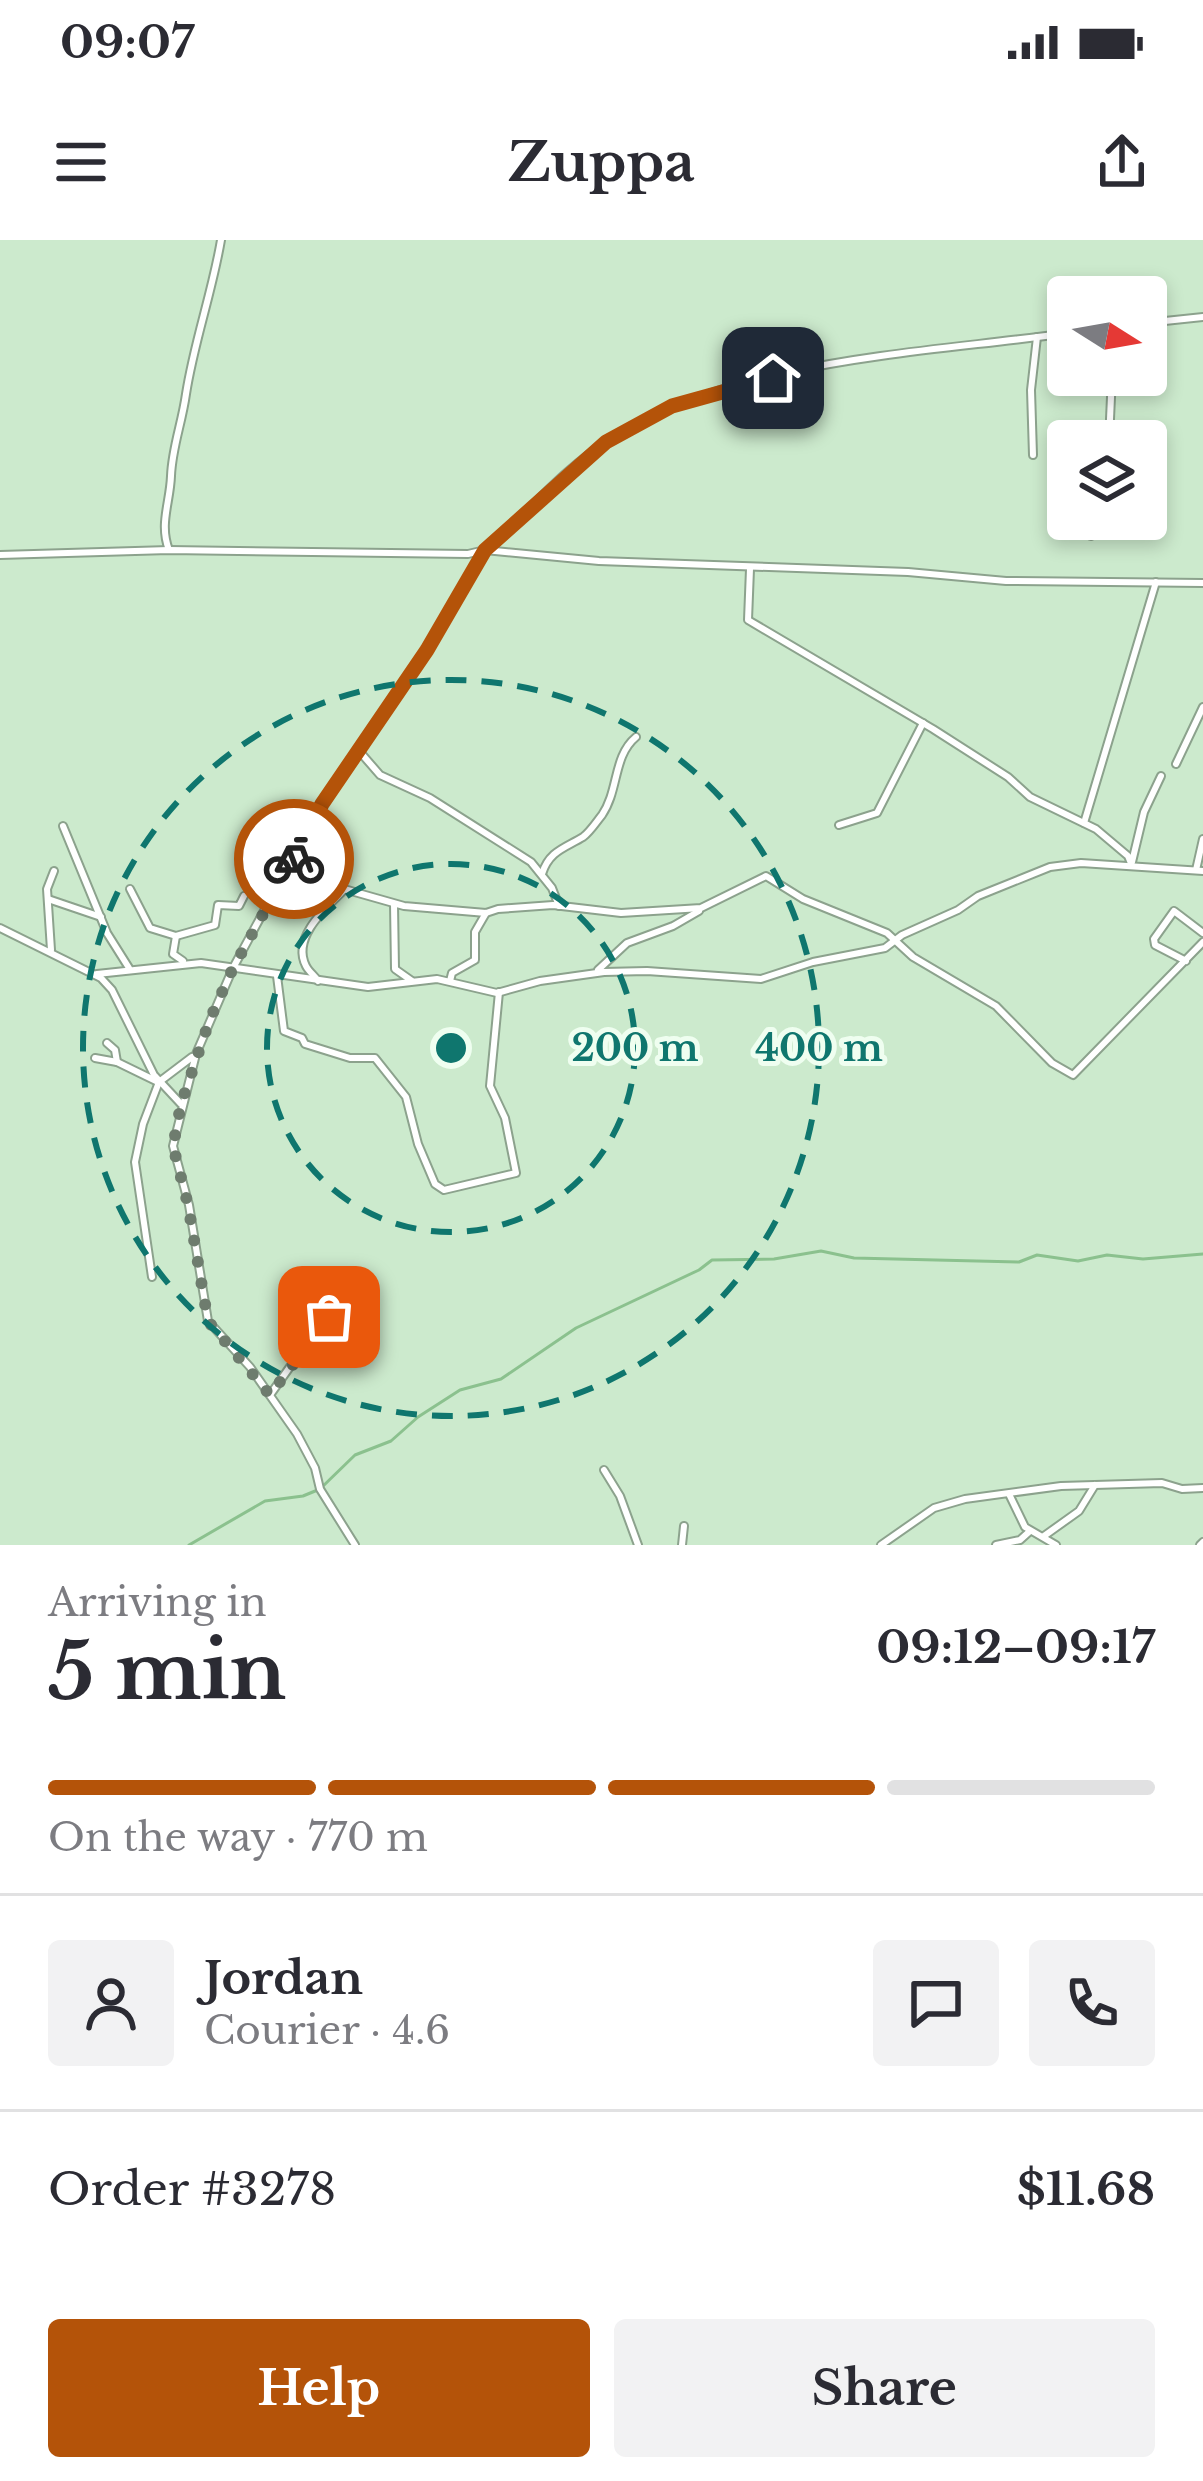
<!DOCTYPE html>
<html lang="en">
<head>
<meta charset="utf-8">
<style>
	body { margin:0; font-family:"Libre Baskerville",serif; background:#f2f2f3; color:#2b2b33; height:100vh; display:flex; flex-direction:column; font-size:45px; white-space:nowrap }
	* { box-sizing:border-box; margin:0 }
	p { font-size:39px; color:#7c7c81 }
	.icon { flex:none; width:66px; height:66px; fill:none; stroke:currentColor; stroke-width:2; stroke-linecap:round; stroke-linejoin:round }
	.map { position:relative; height:1305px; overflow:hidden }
	.side { display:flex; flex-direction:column; background:#fff; flex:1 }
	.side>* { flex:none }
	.needle { width:78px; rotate:101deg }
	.tools { position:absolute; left:1047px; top:36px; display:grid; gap:24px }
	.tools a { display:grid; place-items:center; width:120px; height:120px; border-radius:12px; background:#fff; box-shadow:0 6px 18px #0003; font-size:60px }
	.pin { position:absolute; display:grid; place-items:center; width:102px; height:102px; color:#fff; margin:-51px; border-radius:24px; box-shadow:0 6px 18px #0006 }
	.courier { position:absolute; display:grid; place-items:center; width:120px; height:120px; margin:-60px; border:9px solid #b45309; border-radius:50%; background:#fff; color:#222; box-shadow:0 3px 15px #0007 }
	.headline em { font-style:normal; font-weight:800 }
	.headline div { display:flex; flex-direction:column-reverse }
	.headline { display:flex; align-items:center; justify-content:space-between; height:204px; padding:0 48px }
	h1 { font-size:78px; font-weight:800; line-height:90px }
	.bar { display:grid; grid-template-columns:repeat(4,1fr); gap:18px 12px; align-content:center; height:144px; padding:0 48px }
	.bar i { height:15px; border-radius:9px; background:#e1e1e2 }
	.bar .on { background:#b45309 }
	.bar p { grid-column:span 4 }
	.line { display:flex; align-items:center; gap:30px; padding:0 48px; border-top:3px solid #e1e1e2 }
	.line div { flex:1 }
	.round { display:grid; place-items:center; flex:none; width:126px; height:126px; border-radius:12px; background:#f2f2f3 }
	.primary-button { display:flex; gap:24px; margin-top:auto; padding:24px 48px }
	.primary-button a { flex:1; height:138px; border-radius:12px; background:#b45309; color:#fff; font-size:48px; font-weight:800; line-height:138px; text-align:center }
	.primary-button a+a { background:#f2f2f3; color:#2b2b33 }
	.status { display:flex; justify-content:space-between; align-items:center; height:84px; padding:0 60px; background:#fff; direction:ltr }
	.status svg { height:33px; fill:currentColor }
	header { display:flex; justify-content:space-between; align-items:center; height:156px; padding:0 48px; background:#fff; font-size:54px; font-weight:800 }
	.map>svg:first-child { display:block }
</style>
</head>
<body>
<div class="status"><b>09:07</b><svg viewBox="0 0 49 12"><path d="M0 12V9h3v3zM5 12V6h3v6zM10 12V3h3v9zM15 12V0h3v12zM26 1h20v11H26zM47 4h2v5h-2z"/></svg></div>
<header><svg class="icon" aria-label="menu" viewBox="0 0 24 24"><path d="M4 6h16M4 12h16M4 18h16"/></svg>Zuppa<svg class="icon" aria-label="share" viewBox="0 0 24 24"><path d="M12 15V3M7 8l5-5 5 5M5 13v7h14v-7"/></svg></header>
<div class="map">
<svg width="1203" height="1305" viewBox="0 0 1203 1305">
	<rect width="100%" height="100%" fill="#dcf4dc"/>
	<path fill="#cceacd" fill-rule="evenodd" d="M 0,0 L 1203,0 L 1203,1305 L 0,1305 ZM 1068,57 L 1146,57 L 1146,135 L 1068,135 ZM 1068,201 L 1146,201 L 1146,279 L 1068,279 Z"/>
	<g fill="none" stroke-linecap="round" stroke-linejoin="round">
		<polyline stroke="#8bc18e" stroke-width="3" points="189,1305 265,1261 303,1256 320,1249 355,1215 391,1201 418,1177 460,1150 501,1139 576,1088 699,1030 712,1020 774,1019 821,1011 854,1018 1019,1022 1037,1015 1078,1021 1107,1015 1143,1019 1203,1014"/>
		<defs>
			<g id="street">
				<polyline points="1146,83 1203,77"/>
				<polyline points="1109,201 1112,135"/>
				<polyline points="1033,215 1031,150 1037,97"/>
				<polyline points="1091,296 1095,279"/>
				<path d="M 169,310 C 159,284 170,263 171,236 C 172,208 182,183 186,154 C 194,102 212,53 221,0"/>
				<path d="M 0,315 L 169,310 L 468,314 L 485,310 C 526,275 562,230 608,201 C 738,118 919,114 1068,93"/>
				<polyline points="750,329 748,380 933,489 1008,537 1030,557 1096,589 1128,616 1132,626"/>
				<polyline points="360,512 380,535 430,558 531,622 552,648 559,666"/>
				<polyline points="1176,524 1203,467"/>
				<polyline points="1084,583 1156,342"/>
				<polyline points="839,585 877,573 923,483"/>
				<polyline points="63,586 107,693 129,728"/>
				<polyline points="294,618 344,649 404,666 486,673 498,669 553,665 621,673 701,668 766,636 803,659 887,693 913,717 996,766 1052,823 1073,835 1203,702"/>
				<polyline points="1132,622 1144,572 1161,536"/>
				<polyline points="1196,630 1203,599"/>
				<path d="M 542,634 C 549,611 565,608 583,597 C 590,592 597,581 602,575 C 619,550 613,516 636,497"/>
				<polyline points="130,649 150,688 176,696 173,714 183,721"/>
				<polyline points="48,659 101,677"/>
				<polyline points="394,664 395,729 412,741"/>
				<polyline points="0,688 101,738 112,750 154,835 181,864"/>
				<polyline points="176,696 215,685 218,665 239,666 244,656"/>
				<polyline points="51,710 47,649 54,631"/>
				<polyline points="1186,721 1155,705 1154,699 1174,671 1203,693"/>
				<polyline points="598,730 627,703 673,686 699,671"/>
				<polyline points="97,734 201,723 368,747 437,739 497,753 540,741 604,732 647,731 761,739 813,722 885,708 902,695 958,670 978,656 1050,627 1081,623 1203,631"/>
				<polyline points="277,736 284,791 302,798 305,804 350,818 375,818 406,857 418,904 435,944 444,950 516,933 505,878 490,846 499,752"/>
				<path d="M 318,741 C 315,736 309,732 306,726 C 291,697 327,667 344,650"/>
				<polyline points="450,741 452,733 475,720 475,692 486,673"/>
				<polyline points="107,803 115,810 117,822"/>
				<polyline points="95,818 117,822 156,841"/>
				<polyline points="152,1037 135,922 143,884 159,842 192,817"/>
				<polyline points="270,1155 348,1045"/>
				<polyline points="604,1230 620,1256 638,1305"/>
				<polyline points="1009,1254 1025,1287 1056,1305"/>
				<polyline points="1044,1296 1079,1271 1095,1245"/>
				<polyline points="355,1305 320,1249 315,1228 297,1194 250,1127 208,1081 189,965 173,906 196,814 233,728 322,564 427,409 485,310 599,321 908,332 1006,341 1203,343"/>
				<polyline points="682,1305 684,1286"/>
				<polyline points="881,1305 934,1268 965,1259 1061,1246 1162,1243 1182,1249 1203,1248"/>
				<polyline points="996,1305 1020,1300 1030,1291"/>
				<polyline points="1200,1305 1203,1302"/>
			</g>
		</defs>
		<use href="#street" stroke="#8ca28d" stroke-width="10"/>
		<use href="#street" stroke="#fff" stroke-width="6"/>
	</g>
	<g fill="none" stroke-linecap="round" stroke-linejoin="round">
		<polyline stroke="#6e7c6e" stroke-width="12" stroke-dasharray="0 21.6" points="294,619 233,728 210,779 181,864 173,906 188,965 208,1081 270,1155 329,1077"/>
		<polyline stroke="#b45309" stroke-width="15" points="294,619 322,564 427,410 485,310 606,202 672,166 773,138"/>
	</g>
	<g fill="none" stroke="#0f766e" stroke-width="6" stroke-dasharray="21 15">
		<circle cx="451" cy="808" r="184"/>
		<circle cx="451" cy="808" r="368"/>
	</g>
	<circle cx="451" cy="808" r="18" fill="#0f766e" stroke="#effef0" stroke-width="6"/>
	<g font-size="36" text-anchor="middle" font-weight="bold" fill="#0f766e" stroke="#effef0" stroke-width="10" stroke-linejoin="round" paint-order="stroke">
		<text x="635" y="821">200 m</text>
		<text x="819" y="821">400 m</text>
	</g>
</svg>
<div class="tools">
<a><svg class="needle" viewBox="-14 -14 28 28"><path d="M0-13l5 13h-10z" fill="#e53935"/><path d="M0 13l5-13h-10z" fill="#7c7c81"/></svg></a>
<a><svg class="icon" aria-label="layers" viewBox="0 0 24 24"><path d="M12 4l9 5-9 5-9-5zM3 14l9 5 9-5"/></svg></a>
</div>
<div class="pin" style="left:329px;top:1077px;background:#ea580c"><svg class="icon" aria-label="bag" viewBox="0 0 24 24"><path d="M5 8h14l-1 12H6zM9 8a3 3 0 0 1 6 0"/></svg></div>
<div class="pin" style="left:773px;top:138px;background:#1f2937"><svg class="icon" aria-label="home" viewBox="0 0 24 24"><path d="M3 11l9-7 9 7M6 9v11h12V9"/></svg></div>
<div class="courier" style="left:294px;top:619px"><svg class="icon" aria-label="bike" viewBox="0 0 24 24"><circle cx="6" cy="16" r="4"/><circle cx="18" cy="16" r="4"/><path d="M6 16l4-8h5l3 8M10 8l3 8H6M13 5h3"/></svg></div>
</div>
<section class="side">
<div class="headline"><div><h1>5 min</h1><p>Arriving in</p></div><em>09:12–09:17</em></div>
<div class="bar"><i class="on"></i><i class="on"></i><i class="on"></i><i></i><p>On the way · 770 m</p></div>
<div class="line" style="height:216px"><a class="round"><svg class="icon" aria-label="person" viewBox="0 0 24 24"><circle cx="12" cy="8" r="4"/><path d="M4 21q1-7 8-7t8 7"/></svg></a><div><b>Jordan</b><p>Courier · 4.6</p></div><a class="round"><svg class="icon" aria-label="chat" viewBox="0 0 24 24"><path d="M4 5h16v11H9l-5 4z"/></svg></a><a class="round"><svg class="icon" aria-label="phone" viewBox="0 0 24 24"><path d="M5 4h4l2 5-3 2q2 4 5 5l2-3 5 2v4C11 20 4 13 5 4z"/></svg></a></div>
<div class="line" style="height:156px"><div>Order #3278</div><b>$11.68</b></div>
<div class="primary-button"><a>Help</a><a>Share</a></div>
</section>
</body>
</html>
